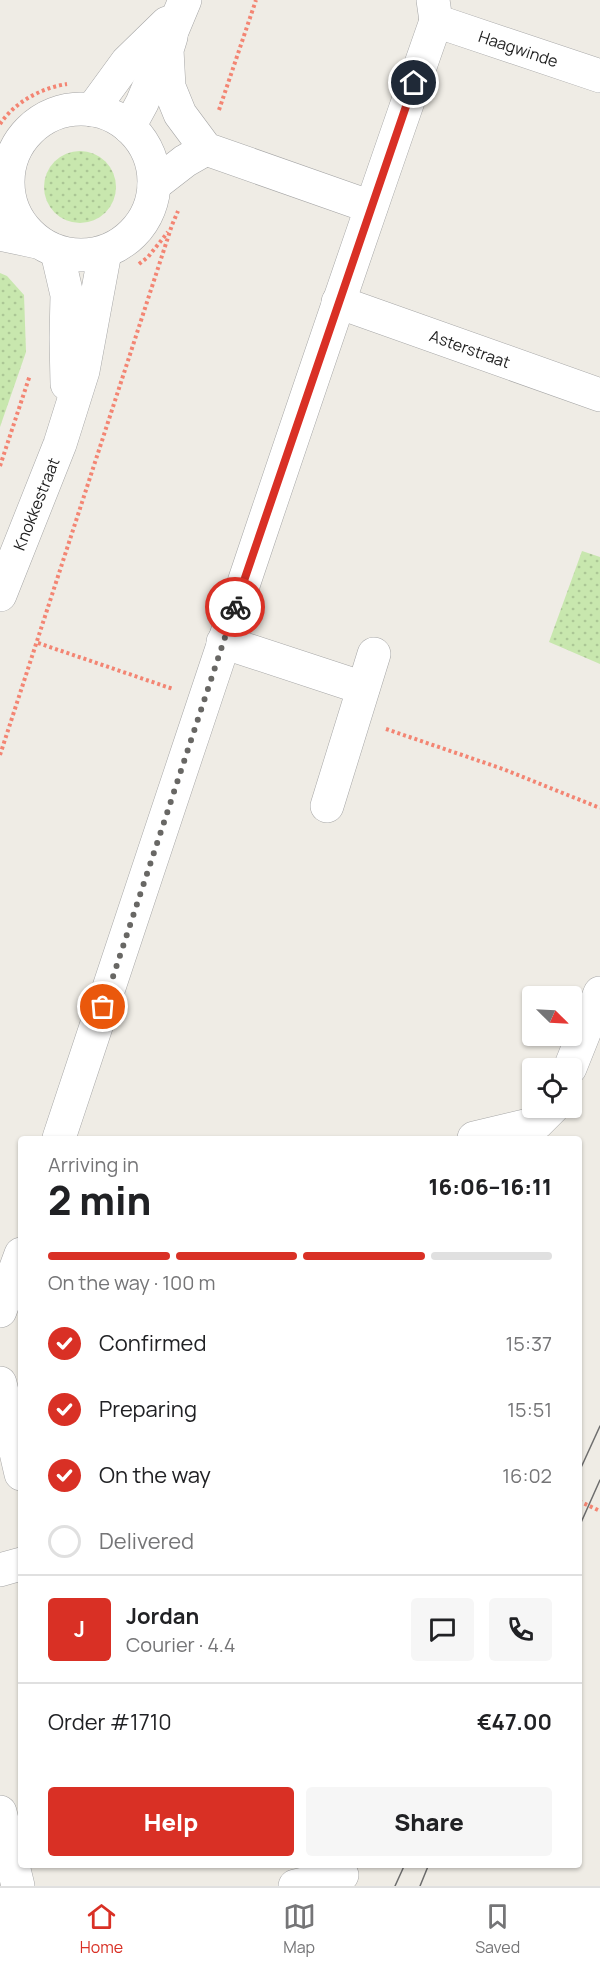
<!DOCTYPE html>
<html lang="en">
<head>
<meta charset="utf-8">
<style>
	body { margin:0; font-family:Manrope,sans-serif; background:#f6f6f6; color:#202124; height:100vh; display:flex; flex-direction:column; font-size:22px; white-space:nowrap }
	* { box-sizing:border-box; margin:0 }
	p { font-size:20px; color:#757577 }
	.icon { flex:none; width:33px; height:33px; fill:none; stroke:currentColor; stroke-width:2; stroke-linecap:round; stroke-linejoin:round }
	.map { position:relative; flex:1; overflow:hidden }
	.sheet { position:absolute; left:18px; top:1136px; width:564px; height:732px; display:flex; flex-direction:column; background:#fff; border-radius:6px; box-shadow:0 2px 4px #0004 }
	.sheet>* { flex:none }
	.needle { width:39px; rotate:114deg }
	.tools { position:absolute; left:522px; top:986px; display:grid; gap:12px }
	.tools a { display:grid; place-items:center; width:60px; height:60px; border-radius:6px; background:#fff; box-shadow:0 2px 4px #0004; font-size:30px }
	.pin { position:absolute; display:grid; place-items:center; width:51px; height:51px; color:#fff; margin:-26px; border:3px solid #fff; border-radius:50%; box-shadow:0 2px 6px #0007 }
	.courier { position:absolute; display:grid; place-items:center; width:60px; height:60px; margin:-30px; border:4px solid #d93025; border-radius:50%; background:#fff; color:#222; box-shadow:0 2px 8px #0007 }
	.headline em { font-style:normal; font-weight:800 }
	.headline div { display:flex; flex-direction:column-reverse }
	.headline { display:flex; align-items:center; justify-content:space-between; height:102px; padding:0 30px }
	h1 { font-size:39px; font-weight:800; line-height:45px }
	.bar { display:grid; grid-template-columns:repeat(4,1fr); gap:9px 6px; align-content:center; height:72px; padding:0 30px }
	.bar i { height:8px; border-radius:4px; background:#e0e0e0 }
	.bar .current { background:#d93025 }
	.bar p { grid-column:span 4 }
	.line { display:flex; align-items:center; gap:15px; padding:0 30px; border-top:2px solid #e0e0e0 }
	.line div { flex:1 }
	.round { display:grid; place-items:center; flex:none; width:63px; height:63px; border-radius:6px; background:#f6f6f6 }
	ol { padding:0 30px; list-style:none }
	li { display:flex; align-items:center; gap:18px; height:66px }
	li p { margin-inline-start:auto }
	li .icon { padding:6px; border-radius:50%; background:#d93025; color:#fff; stroke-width:4 }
	li:last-child { color:#757577 }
	li i { width:33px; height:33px; border:3px solid #e0e0e0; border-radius:50% }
	.primary-button { display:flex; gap:12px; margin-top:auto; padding:12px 30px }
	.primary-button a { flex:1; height:69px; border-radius:6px; background:#d93025; color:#fff; font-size:24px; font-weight:800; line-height:69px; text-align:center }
	.primary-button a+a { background:#f6f6f6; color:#202124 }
	.tab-bar { display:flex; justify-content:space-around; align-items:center; height:84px; border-top:2px solid #e0e0e0; background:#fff; font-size:16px; color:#757577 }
	.tab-bar a { display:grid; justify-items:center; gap:3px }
	.tab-bar .current { color:#d93025 }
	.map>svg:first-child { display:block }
</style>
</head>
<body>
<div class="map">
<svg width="600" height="1886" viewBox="0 0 600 1886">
	<defs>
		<pattern id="grass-dots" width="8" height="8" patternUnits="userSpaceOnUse" patternTransform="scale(1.5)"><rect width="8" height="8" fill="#c8e7ae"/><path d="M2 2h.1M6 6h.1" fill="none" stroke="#abc695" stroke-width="1.8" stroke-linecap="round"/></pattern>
	</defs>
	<rect width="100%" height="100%" fill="#efece5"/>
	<g fill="url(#grass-dots)">
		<circle cx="80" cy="187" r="36"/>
		<polygon points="0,273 7,276 24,295 26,352 0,427"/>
		<polygon points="582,551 600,557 600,664 549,642"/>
	</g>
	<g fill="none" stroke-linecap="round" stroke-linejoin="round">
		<defs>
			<g id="minor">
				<path id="s1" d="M 433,0 L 436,21 L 600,76"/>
				<polyline points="171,37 167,50 169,87 180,114 206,149 371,207"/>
				<polyline points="0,170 10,162"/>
				<polyline points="154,185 185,161 206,149"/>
				<polyline points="0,234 37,242"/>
				<path id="s2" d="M 338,302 L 600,395"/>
				<polyline points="223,642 363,688"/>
				<polyline points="327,806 374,654"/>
				<polyline points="570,1068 600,993"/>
				<path d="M 59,1138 C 183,765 306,392 436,21"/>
				<polyline points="474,1138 537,1123 553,1107"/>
				<polyline points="0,1311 21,1254"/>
				<polyline points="0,1383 21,1474"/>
				<polyline points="0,1570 21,1564"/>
				<polyline points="0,1812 18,1886"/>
				<polyline points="295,1886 342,1875"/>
			</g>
			<g id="tertiary">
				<circle cx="81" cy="182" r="73"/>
				<polyline points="92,110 127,62 167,23"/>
				<polyline points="129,127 142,103 185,0"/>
				<polyline points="57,252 67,295 66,338 67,384"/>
				<path id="s3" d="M 0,595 L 60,444 L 83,371 L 105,252"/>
			</g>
		</defs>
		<use href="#minor" stroke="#a6a6a6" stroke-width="34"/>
		<use href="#tertiary" stroke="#a6a6a6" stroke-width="34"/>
		<g stroke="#f38573" stroke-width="4" stroke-dasharray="3 3" stroke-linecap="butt">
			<polyline points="219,110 256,0"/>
			<path d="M 0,124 C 15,102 41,88 67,84"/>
			<polyline points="139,264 148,257 168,232"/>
			<polyline points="0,466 30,375"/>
			<polyline points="38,643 173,689"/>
			<polyline points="386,729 503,769 600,808"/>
			<polyline points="0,755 172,225 178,211"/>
			<polyline points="579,1501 600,1511"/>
		</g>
		<use href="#minor" stroke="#fff" stroke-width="33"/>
		<use href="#tertiary" stroke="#fff" stroke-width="33"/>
		<g stroke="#6d6d6d" stroke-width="1.5">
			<polyline points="579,1472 600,1426"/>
			<polyline points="579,1527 600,1480"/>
			<polyline points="395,1886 405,1864"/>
			<polyline points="420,1886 429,1864"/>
		</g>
	</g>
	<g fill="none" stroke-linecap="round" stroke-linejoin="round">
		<polyline stroke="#686764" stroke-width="6" stroke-dasharray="0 10.8" points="103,1007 235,607"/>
		<polyline stroke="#d93025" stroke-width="8" points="235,607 414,83"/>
	</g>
	<g text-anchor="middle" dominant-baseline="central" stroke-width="4.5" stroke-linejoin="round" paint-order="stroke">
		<g font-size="16" fill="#1f1f1f" stroke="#fff">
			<text stroke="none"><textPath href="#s1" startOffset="108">Haagwinde</textPath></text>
			<text stroke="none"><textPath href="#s2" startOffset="140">Asterstraat</textPath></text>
			<text stroke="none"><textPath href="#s3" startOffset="98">Knokkestraat</textPath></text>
		</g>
	</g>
</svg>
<div class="tools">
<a><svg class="needle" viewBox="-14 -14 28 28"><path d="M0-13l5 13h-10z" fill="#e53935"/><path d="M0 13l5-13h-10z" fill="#757577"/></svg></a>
<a><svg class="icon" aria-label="locate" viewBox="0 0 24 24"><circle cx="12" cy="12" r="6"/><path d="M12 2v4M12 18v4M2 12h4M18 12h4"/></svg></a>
</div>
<div class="pin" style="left:103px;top:1007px;background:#ea580c"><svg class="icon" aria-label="bag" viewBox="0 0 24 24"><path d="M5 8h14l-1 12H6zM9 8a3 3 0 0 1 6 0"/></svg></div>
<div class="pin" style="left:414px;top:83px;background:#1f2937"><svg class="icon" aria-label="home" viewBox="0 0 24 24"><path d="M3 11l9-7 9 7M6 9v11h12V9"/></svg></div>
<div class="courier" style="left:235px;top:607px"><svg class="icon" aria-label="bike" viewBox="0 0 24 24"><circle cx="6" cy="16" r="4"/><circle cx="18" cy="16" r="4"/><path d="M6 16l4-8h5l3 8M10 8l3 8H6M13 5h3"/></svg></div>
<section class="sheet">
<div class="headline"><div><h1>2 min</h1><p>Arriving in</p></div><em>16:06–16:11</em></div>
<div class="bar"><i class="current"></i><i class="current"></i><i class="current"></i><i></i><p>On the way · 100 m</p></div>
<ol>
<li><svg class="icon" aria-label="check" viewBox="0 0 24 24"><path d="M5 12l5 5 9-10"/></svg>Confirmed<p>15:37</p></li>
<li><svg class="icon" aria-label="check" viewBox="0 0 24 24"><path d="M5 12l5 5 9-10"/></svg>Preparing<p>15:51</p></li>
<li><svg class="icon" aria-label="check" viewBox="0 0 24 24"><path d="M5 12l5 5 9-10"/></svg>On the way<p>16:02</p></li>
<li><i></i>Delivered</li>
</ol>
<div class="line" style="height:108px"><b class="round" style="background:#d93025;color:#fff">J</b><div><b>Jordan</b><p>Courier · 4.4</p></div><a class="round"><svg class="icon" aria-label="chat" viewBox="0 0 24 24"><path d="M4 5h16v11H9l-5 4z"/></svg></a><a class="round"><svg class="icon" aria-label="phone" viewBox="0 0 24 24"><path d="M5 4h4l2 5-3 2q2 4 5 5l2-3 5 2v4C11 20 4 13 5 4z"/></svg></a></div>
<div class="line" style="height:78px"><div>Order #1710</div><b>€47.00</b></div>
<div class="primary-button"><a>Help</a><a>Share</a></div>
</section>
</div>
<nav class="tab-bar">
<a class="current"><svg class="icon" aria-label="home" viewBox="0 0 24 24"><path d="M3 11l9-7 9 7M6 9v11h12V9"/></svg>Home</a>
<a><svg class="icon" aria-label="map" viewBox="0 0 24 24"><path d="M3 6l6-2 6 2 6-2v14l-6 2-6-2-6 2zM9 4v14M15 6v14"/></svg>Map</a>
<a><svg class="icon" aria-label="saved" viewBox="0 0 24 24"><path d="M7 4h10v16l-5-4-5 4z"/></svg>Saved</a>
</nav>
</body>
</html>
